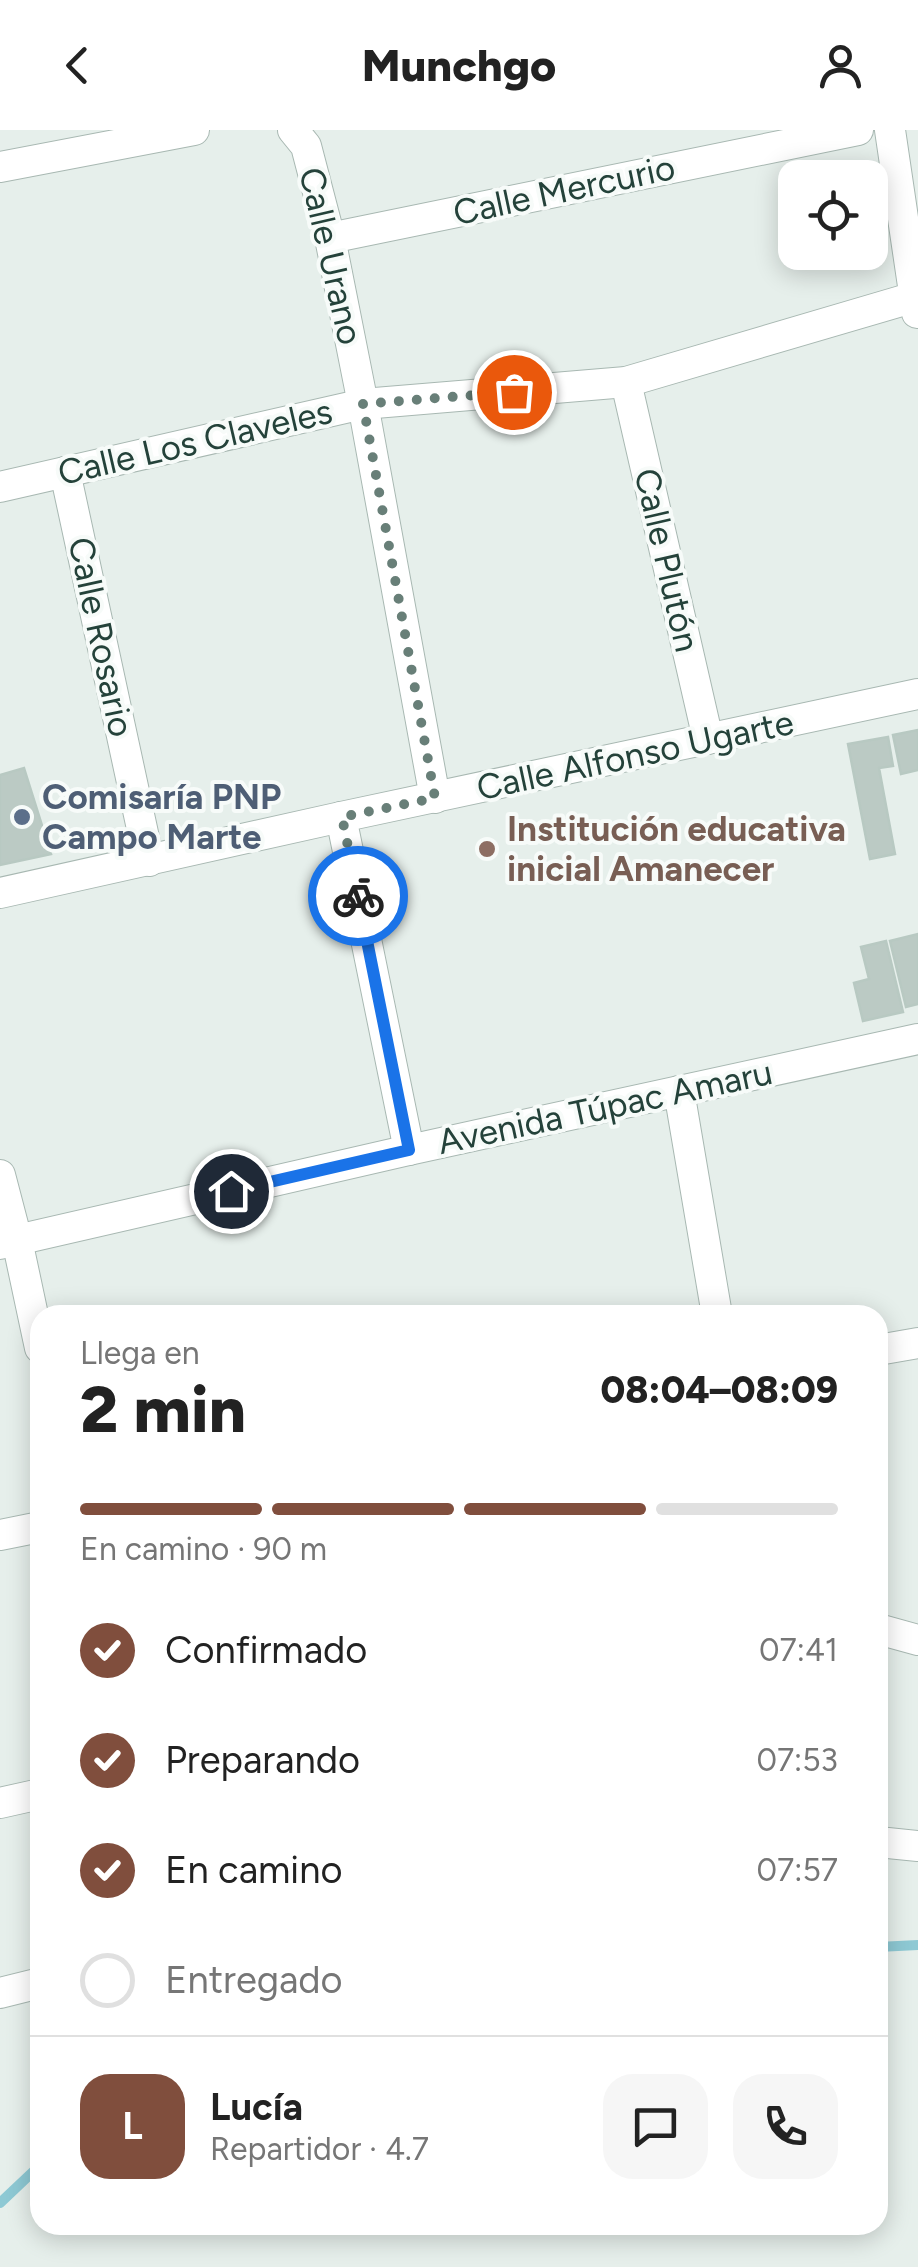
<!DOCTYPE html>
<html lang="es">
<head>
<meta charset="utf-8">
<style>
	body { margin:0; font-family:Figtree,sans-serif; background:#f6f6f6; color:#222; height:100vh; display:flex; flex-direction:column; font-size:38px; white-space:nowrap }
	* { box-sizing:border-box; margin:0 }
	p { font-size:32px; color:#767676 }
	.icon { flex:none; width:55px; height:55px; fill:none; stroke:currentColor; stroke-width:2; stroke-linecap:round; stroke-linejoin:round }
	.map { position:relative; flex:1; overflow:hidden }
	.drawer { position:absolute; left:30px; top:1175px; width:858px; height:930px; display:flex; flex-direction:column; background:#fff; border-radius:30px; box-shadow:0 5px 25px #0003 }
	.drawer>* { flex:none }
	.controls { position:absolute; left:778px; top:30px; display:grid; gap:20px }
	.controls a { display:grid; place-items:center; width:110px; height:110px; border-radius:20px; background:#fff; box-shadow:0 5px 25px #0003; font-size:50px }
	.pin { position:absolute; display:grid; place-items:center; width:85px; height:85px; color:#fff; margin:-42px; border:5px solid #fff; border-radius:50%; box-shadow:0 2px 10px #0007 }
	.courier { position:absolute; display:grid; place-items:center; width:100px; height:100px; margin:-50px; border:8px solid #1a73e8; border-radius:50%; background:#fff; color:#222; box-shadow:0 2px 12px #0007 }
	.headline em { font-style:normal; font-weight:800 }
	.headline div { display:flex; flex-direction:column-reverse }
	.headline { display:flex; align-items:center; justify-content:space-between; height:170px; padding:0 50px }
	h1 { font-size:65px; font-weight:800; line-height:75px }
	.bar { display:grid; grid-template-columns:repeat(4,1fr); gap:15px 10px; align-content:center; height:120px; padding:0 50px }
	.bar i { height:12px; border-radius:8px; background:#e0e0e0 }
	.bar .on { background:#804e3d }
	.bar p { grid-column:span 4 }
	.line { display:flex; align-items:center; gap:25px; padding:0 50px; border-top:2px solid #e0e0e0 }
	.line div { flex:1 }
	.round { display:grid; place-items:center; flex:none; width:105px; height:105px; border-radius:30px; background:#f6f6f6 }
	ol { padding:0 50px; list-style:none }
	li { display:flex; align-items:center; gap:30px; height:110px }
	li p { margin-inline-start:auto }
	li .icon { padding:10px; border-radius:50%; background:#804e3d; color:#fff; stroke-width:4 }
	li:last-child { color:#767676 }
	li i { width:55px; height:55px; border:5px solid #e0e0e0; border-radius:50% }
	header { display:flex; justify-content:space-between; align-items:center; height:130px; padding:0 50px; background:#fff; font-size:45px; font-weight:800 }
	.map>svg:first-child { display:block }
</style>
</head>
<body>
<header><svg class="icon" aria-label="back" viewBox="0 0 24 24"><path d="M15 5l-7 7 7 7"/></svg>Munchgo<svg class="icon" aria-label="person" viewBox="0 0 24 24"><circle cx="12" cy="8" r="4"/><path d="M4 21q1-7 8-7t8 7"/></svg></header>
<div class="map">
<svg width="918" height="2137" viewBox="0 0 918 2137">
	<rect width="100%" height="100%" fill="#e6efeb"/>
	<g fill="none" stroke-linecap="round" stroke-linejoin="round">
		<g stroke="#8ec9d4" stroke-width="10">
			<polyline points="878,1817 918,1815"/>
			<polyline points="0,2073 40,2035"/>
		</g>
	</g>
	<g fill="#bbcac4" stroke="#b8c9c2" stroke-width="2.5">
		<polygon points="918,600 918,640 901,644 893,605"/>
		<polygon points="888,607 893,636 879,638 895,724 870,729 848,614"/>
		<polygon points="24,638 51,724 0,735 0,645"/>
		<polygon points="918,804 918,874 906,877 890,811"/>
		<polygon points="886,811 903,882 863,891 854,853 869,849 861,817"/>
	</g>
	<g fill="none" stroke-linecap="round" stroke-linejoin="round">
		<defs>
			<g id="minor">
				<polyline points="293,0 306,16 330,108 363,274 435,668"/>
				<polyline points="890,0 917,183"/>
				<polyline points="0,37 194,0"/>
				<polyline points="330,108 858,0"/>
				<polyline points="626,252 708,609"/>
				<polyline points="65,342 149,731"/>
				<polyline points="0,357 363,274 626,252 918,166"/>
				<polyline points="341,687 409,1020"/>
				<polyline points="0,763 341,687 918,564"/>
				<polyline points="679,961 717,1185"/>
				<polyline points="0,1045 17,1110 40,1218"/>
				<polyline points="0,1114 409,1020 918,909"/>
				<polyline points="878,1220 918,1213"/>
				<polyline points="0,1405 40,1397"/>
				<polyline points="878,1499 918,1510"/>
				<polyline points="0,1673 40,1664"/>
			</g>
			<g id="tertiary">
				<polyline points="878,1712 918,1716"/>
				<polyline points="0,1863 40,1853"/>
			</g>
		</defs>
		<use href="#minor" stroke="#a8b8b2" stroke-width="32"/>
		<use href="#tertiary" stroke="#a8b8b2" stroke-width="32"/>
		<use href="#minor" stroke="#fff" stroke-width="30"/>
		<use href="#tertiary" stroke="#fff" stroke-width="30"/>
	</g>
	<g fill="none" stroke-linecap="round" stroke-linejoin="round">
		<polyline stroke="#687f78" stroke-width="10" stroke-dasharray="0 18" points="358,766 342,687 435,668 363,274 514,262"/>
		<polyline stroke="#1a73e8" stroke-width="12" points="231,1061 409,1020 358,766"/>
	</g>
	<circle fill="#5c6f8a" stroke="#f7fbf9" stroke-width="4" cx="22" cy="687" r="10"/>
	<circle fill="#8d6e63" stroke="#f7fbf9" stroke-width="4" cx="487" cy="719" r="10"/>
	<g text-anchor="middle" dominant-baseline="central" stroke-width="8" stroke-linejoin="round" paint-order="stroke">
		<g font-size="35" fill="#24423a" stroke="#f7fbf9">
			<text transform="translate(564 60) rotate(-12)">Calle Mercurio</text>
			<text transform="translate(331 126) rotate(77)">Calle Urano</text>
			<text transform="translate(195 312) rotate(-13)">Calle Los Claveles</text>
			<text transform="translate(667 430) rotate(77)">Calle Plutón</text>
			<text transform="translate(101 507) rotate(78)">Calle Rosario</text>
			<text transform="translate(635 625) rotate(-12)">Calle Alfonso Ugarte</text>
			<text transform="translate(605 977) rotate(-12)">Avenida Túpac Amaru</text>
		</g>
		<g font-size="35" font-weight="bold" fill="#4e5e75" stroke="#f7fbf9" text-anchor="start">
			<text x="42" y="667">Comisaría PNP<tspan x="42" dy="40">Campo Marte</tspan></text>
		</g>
		<g font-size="35" font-weight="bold" fill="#785e54" stroke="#f7fbf9" text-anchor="start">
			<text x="507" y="699">Institución educativa<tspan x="507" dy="40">inicial Amanecer</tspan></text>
		</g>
	</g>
</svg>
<div class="controls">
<a><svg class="icon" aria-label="locate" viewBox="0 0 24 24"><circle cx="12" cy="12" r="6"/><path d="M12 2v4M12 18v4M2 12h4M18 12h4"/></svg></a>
</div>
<div class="pin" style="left:514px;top:262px;background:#ea580c"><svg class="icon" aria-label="bag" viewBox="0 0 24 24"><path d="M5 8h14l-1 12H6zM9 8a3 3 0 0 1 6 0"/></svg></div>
<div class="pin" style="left:231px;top:1061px;background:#1f2937"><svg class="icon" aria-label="home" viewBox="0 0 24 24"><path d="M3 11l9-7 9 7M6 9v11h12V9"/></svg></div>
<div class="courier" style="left:358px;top:766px"><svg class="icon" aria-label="bike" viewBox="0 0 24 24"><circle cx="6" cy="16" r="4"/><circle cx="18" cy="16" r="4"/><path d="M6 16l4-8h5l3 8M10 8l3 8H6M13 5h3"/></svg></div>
<section class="drawer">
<div class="headline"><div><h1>2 min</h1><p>Llega en</p></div><em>08:04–08:09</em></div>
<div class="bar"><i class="on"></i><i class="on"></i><i class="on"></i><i></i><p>En camino · 90 m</p></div>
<ol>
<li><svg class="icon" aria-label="check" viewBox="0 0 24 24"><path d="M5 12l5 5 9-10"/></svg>Confirmado<p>07:41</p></li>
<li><svg class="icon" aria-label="check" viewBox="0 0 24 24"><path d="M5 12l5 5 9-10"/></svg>Preparando<p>07:53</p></li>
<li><svg class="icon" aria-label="check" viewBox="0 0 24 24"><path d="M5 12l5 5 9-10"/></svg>En camino<p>07:57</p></li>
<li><i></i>Entregado</li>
</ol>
<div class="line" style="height:180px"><b class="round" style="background:#804e3d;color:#fff">L</b><div><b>Lucía</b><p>Repartidor · 4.7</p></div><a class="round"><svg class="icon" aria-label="chat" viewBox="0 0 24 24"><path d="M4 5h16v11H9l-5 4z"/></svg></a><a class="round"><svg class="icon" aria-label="phone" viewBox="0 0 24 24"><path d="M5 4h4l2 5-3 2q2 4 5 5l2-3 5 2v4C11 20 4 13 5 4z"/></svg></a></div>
</section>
</div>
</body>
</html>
